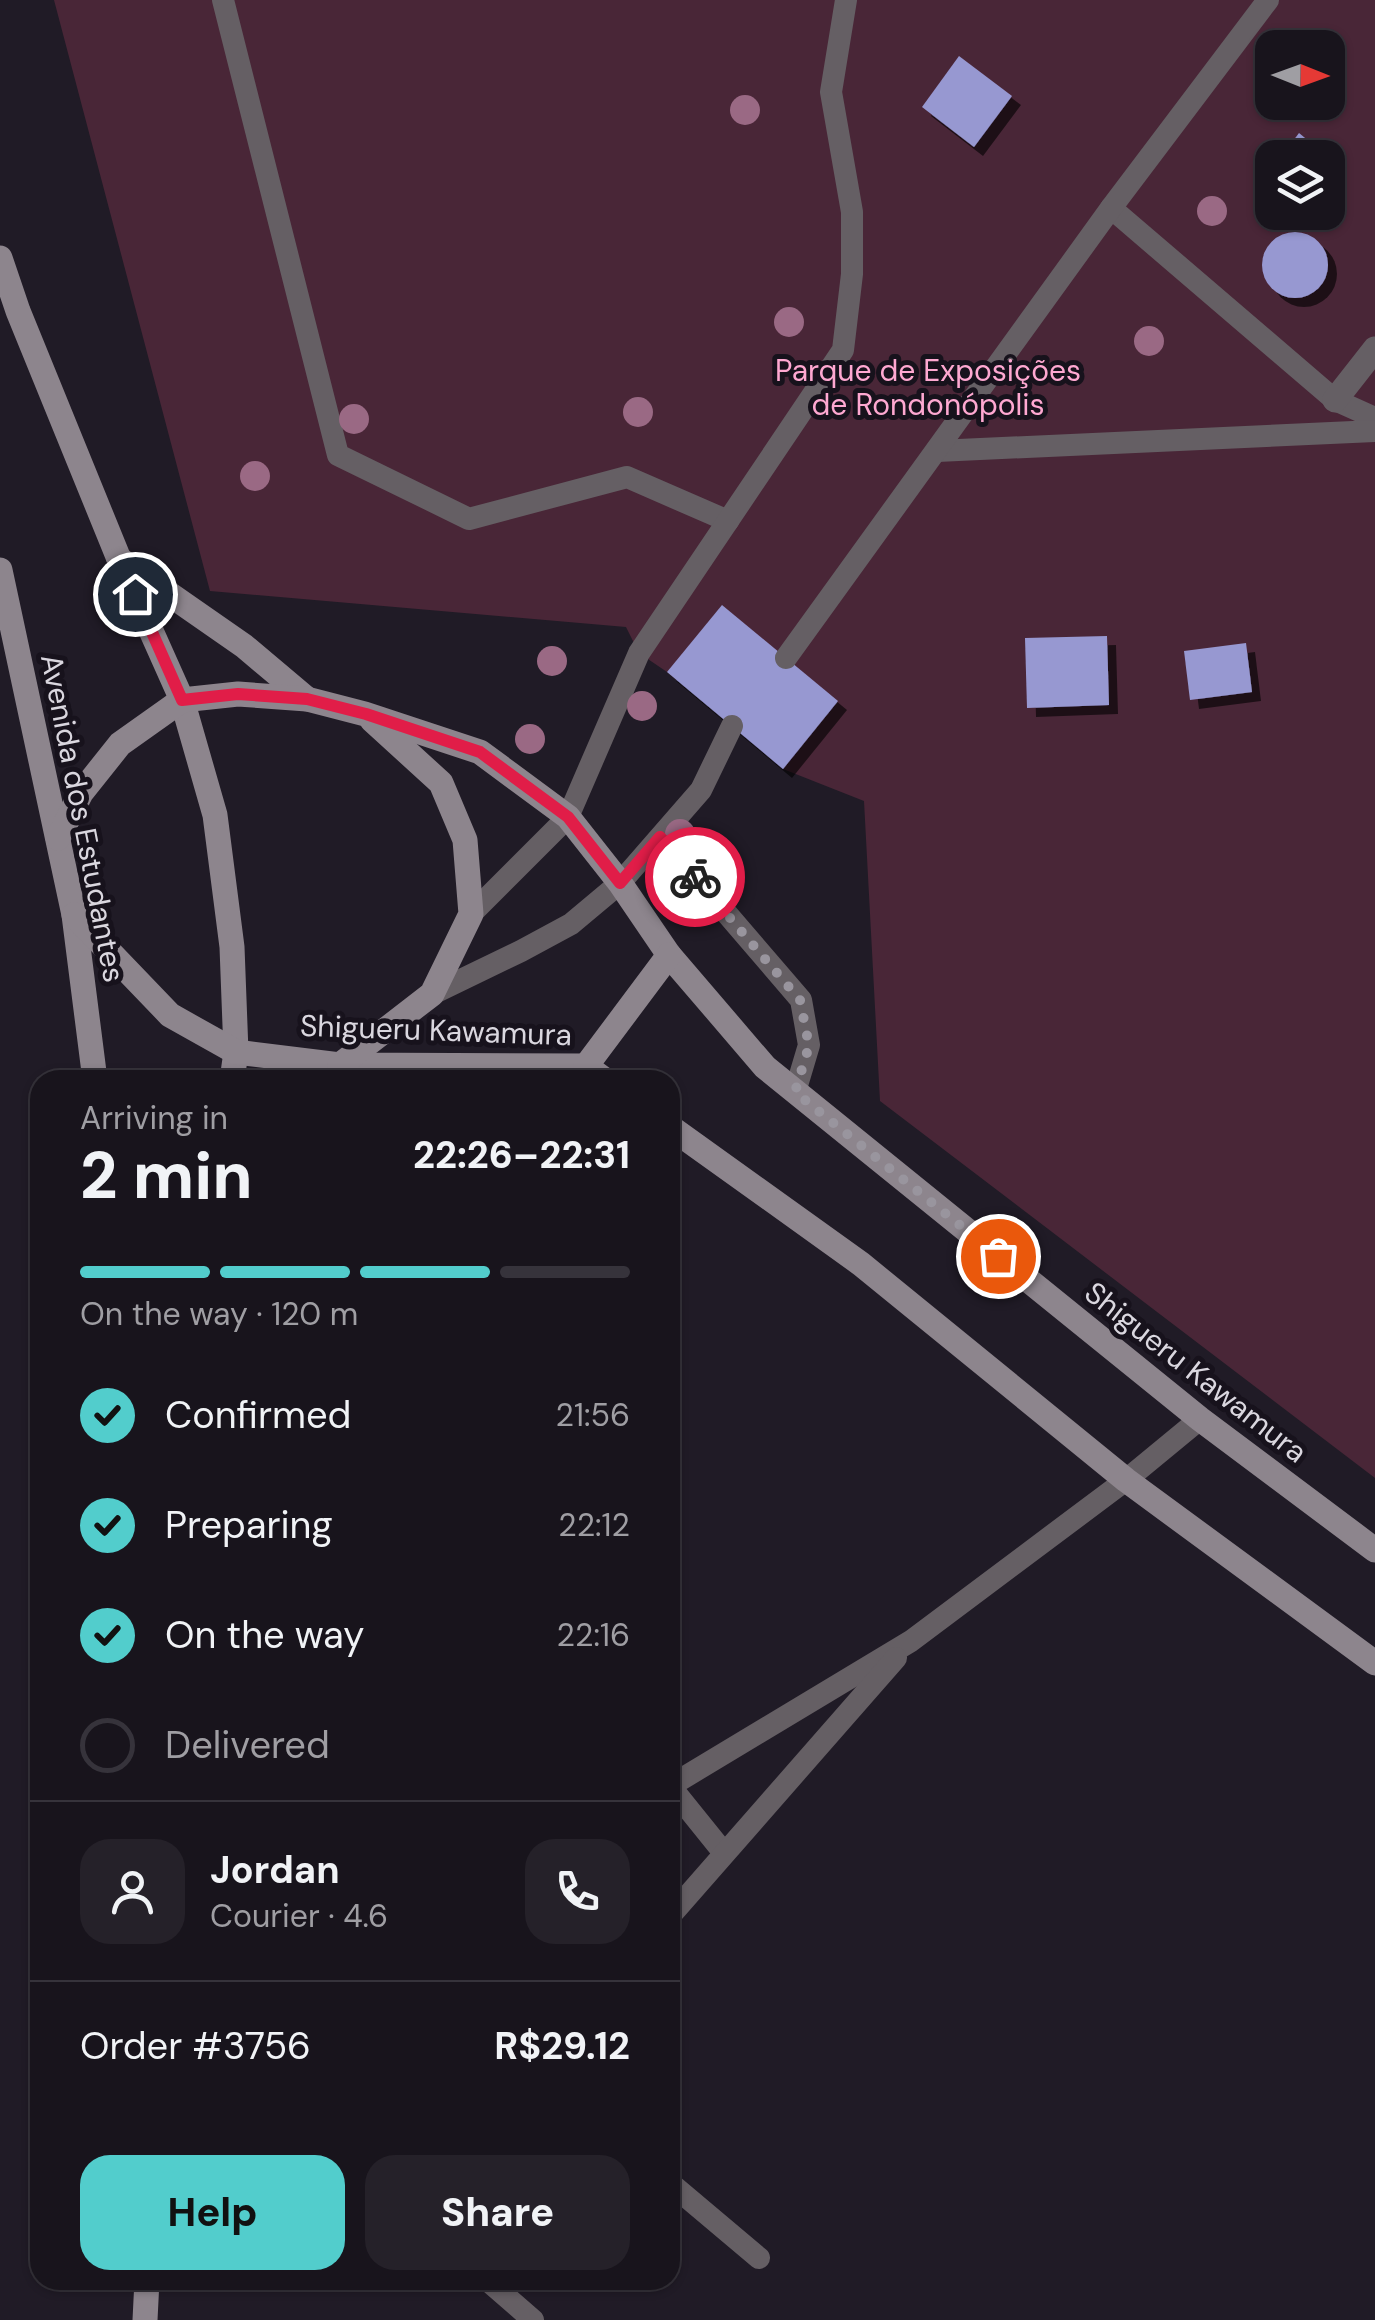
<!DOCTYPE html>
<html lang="en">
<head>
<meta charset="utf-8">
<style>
	body { margin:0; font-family:"DM Sans",sans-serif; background:#252129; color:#f1f3f6; height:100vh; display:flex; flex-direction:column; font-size:38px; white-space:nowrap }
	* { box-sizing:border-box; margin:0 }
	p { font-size:32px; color:#9f9ea3 }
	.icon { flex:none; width:55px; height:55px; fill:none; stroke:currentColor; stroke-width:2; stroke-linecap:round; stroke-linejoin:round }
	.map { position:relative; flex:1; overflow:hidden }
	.details { position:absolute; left:30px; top:1070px; width:650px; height:1220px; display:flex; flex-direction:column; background:#18141c; border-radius:30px; box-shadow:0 2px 8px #0004,0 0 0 2px #36333b }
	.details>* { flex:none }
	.needle { width:65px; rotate:91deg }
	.buttons { position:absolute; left:1255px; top:30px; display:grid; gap:20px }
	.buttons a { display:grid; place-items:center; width:90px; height:90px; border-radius:20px; background:#18141c; box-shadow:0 2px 8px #0004,0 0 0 2px #36333b; font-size:50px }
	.pin { position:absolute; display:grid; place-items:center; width:85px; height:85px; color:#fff; margin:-42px; border:5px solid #fff; border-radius:50%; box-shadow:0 2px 10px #0007 }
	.courier { position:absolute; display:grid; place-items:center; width:100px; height:100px; margin:-50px; border:8px solid #e11d48; border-radius:50%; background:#fff; color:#222; box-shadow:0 2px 12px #0007 }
	.overview em { font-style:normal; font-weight:800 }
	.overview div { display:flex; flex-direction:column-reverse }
	.overview { display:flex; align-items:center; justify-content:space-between; height:170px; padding:0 50px }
	h1 { font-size:65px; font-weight:800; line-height:75px }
	.bar { display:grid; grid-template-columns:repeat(4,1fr); gap:15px 10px; align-content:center; height:120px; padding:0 50px }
	.bar i { height:12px; border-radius:8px; background:#36333b }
	.bar .on { background:#52cdcc }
	.bar p { grid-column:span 4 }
	.line { display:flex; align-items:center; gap:25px; padding:0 50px; border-top:2px solid #36333b }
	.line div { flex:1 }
	.round { display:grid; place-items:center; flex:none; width:105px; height:105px; border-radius:30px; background:#252129 }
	ol { padding:0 50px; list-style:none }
	li { display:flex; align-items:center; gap:30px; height:110px }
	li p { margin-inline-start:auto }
	li .icon { padding:10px; border-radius:50%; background:#52cdcc; color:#111; stroke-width:4 }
	li:last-child { color:#9f9ea3 }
	li i { width:55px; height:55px; border:5px solid #36333b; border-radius:50% }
	.button { display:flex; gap:20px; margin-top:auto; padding:20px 50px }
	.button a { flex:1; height:115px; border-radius:30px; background:#52cdcc; color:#111; font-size:40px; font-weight:800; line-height:115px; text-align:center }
	.button a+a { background:#252129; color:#f1f3f6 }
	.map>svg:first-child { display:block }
</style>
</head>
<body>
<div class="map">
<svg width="1375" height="2320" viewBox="0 0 1375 2320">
	<defs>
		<filter id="shadow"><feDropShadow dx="9" dy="9" stdDeviation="0" flood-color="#0009"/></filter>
	</defs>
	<rect width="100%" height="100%" fill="#201b26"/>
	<path fill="#492637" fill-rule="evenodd" d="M 54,0 L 1375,0 L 1375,1478 L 880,1101 L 864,801 L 783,769 L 667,672 L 639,653 L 626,627 L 210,591 ZM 1272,48 L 1328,48 L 1328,102 L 1272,102 ZM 1272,158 L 1328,158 L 1328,212 L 1272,212 Z"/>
	<g fill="#9798d1" filter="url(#shadow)">
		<polygon points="959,56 1012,96 974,147 922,107"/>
		<polygon points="1299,133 1321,151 1316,158 1280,158"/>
		<circle cx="1295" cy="265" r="33"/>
		<polygon points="722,605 838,701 783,769 667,672"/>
		<polygon points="1107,636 1109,705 1027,708 1025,638"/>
		<polygon points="1246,643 1252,692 1190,700 1184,651"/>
	</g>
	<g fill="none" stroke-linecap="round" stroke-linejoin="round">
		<g stroke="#655f64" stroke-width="22">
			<polyline points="223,0 338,455 469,519 627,477 728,521"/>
			<polyline points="1111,208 1335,400 1375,418"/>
			<polyline points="937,451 1375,431"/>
			<polyline points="786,658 1111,208 1268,0"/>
			<polyline points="661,837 801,1000 809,1045 795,1092"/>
			<polyline points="471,914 568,817 639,653 843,350 852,274 852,212 831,92 846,0"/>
			<polyline points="432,994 521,951 571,924 620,883 701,790 732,726"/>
			<polyline points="670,1786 911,1641 1126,1480 1200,1419"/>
			<polyline points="670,1786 724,1853"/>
			<polyline points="670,1916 896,1658"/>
			<polyline points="670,2183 759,2258"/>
			<polyline points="487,2280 533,2320"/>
		</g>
		<polyline stroke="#655f64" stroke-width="25" points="1335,400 1375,349"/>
		<g stroke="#8d858d" stroke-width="25">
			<polyline points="0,258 18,311 119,559 182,700 215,815 232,947 236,1052 232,1080"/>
			<polyline points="119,559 244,646 307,699"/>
			<polyline points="0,570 74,915 95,1080"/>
			<polyline points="58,838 81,793 120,744 182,700 238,694 307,699 365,714 480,752 568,817 620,883 669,955 765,1067 1200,1419 1375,1550"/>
			<polyline points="74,915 170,1015 236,1052 340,1065 586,1066 605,1080"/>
			<polyline points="340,1065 432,994 471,914 465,840 441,783 372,720"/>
			<polyline points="586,1066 669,955"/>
			<polyline points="670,1127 861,1264 1126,1480 1375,1663"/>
			<polyline points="145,2320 147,2280"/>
		</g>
	</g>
	<g fill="#9a6984">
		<circle cx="745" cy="110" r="15"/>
		<circle cx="1212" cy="211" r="15"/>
		<circle cx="789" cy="322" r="15"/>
		<circle cx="1149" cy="341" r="15"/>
		<circle cx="638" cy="412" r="15"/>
		<circle cx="354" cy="419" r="15"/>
		<circle cx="255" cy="476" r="15"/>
		<circle cx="552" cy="661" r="15"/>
		<circle cx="642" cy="706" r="15"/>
		<circle cx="530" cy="739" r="15"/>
		<circle cx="680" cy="834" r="15"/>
	</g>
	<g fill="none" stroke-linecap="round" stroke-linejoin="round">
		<polyline stroke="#99959e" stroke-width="10" stroke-dasharray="0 18" points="695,877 800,1000 809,1046 795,1092 998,1256"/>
		<polyline stroke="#e11d48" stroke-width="12" points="135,594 182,700 238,694 307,699 366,714 480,752 568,817 620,883 660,837 695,877"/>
	</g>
	<g text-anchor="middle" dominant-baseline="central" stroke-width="10" stroke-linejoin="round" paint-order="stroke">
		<g font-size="30" fill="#fea8d1" stroke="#17121c">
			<text x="928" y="370">Parque de Exposições<tspan x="928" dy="34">de Rondonópolis</tspan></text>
		</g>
		<g font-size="30" fill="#dad7df" stroke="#17121c">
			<text transform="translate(83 818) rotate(79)">Avenida dos Estudantes</text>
			<text transform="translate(436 1030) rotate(2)">Shigueru Kawamura</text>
			<text transform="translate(1196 1372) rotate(38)">Shigueru Kawamura</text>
		</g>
	</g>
</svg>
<div class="buttons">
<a><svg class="needle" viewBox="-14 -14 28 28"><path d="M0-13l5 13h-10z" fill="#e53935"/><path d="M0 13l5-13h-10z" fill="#9f9ea3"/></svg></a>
<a><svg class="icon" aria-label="layers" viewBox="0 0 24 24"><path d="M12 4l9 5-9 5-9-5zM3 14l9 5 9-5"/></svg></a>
</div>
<div class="pin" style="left:998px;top:1256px;background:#ea580c"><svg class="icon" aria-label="bag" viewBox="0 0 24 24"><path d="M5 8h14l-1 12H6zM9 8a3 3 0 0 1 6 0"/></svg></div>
<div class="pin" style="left:135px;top:594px;background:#1f2937"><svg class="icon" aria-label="home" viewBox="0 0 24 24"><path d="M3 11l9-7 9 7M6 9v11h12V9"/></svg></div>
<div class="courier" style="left:695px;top:877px"><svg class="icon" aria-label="bike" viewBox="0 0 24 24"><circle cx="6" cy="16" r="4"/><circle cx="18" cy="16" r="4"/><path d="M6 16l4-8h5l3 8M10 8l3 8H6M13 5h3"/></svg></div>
<section class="details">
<div class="overview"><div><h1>2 min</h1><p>Arriving in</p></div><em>22:26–22:31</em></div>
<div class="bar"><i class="on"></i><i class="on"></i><i class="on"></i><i></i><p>On the way · 120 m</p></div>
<ol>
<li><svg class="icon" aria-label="check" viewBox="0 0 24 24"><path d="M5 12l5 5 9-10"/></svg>Confirmed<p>21:56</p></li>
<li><svg class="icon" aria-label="check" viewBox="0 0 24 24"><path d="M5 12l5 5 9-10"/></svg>Preparing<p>22:12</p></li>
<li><svg class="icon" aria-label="check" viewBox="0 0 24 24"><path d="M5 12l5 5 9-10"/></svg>On the way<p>22:16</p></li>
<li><i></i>Delivered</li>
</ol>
<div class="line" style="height:180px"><a class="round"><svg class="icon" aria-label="person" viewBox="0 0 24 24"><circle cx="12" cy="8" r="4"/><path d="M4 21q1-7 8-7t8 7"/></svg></a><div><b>Jordan</b><p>Courier · 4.6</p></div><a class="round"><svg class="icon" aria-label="phone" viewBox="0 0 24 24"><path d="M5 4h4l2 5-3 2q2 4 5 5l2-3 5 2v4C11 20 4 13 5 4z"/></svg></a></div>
<div class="line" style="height:130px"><div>Order #3756</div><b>R$29.12</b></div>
<div class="button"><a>Help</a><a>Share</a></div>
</section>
</div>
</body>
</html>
